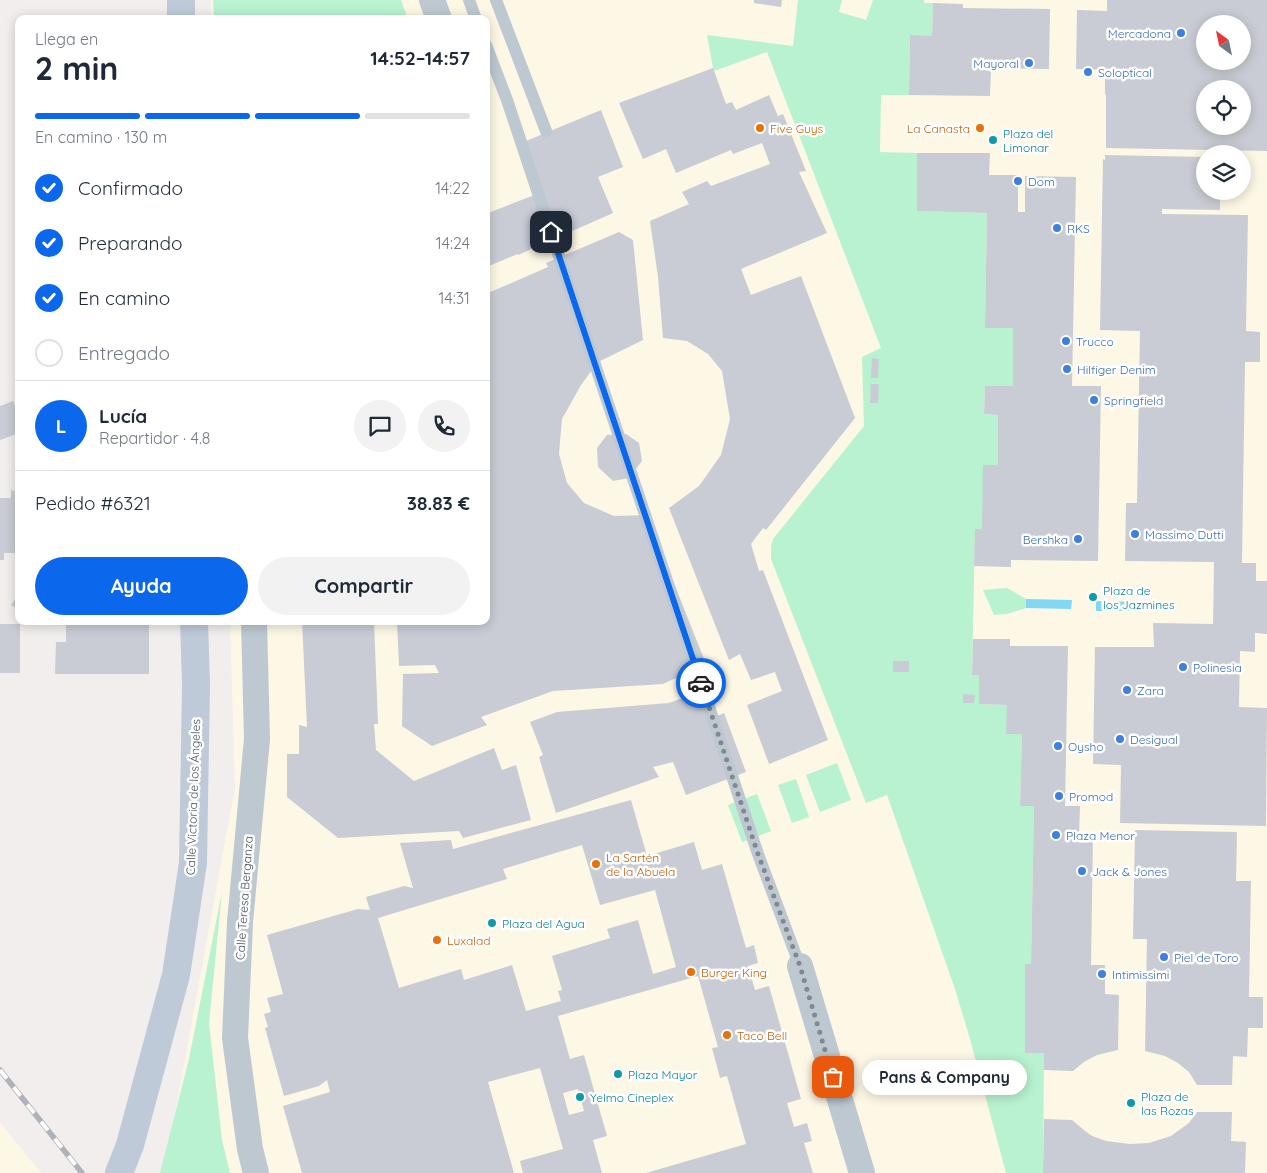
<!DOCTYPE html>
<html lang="es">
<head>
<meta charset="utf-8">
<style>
	body { margin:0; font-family:Quicksand,sans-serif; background:#f2f2f3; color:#1f2937; height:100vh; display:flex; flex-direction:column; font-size:19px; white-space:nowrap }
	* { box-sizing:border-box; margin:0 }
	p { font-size:16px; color:#747a83 }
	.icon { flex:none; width:28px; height:28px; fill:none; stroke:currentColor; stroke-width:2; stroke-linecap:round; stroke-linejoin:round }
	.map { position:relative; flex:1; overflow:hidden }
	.side { position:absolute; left:15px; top:15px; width:475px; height:610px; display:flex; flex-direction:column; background:#fff; border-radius:10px; box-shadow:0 2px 12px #0003 }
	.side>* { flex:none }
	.needle { width:32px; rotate:327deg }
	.buttons { position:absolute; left:1196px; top:15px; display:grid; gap:10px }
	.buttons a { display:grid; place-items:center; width:55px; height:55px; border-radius:50%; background:#fff; box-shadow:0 2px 12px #0003; font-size:25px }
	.pin { position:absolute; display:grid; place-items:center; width:42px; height:42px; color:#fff; margin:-21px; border-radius:10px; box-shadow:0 2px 8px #0006 }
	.courier { position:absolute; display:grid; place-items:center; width:50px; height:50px; margin:-25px; border:4px solid #0b68ed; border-radius:50%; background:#fff; color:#222; box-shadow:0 1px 6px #0007 }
	.bubble { position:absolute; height:35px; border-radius:18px; background:#fff; box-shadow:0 2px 12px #0003; font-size:16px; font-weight:700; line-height:35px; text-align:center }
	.headline em { font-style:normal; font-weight:700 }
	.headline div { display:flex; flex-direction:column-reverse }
	.headline { display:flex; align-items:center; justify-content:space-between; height:85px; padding:0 20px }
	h1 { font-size:32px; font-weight:700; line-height:38px }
	.bar { display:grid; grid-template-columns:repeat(4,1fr); gap:8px 5px; align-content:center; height:60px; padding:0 20px }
	.bar i { height:6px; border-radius:4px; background:#e0e1e3 }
	.bar .selected { background:#0b68ed }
	.bar p { grid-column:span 4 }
	.line { display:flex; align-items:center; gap:12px; padding:0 20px; border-top:1px solid #e0e1e3 }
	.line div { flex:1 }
	.round { display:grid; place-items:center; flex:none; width:52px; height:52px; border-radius:26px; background:#f2f2f3 }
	ol { padding:0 20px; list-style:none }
	li { display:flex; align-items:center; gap:15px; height:55px }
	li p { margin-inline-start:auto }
	li .icon { padding:5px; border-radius:50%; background:#0b68ed; color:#fff; stroke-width:4 }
	li:last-child { color:#747a83 }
	li i { width:28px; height:28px; border:2px solid #e0e1e3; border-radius:50% }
	.primary-button { display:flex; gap:10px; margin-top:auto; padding:10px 20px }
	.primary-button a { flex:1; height:58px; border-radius:30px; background:#0b68ed; color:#fff; font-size:20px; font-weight:700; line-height:58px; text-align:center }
	.primary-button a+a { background:#f2f2f3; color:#1f2937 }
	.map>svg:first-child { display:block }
</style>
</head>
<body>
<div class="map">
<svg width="1267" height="1173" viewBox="0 0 1267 1173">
	<rect width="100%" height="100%" fill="#f1eeed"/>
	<g fill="#fdf7e5" fill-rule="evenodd">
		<path d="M 211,0 L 1267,0 L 1267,1173 L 164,1173 L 235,787 L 230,621 L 486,621 L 486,19 L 211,19 ZM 1205,24 L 1242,24 L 1242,61 L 1205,61 ZM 1205,89 L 1242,89 L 1242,126 L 1205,126 ZM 1205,154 L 1242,154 L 1242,191 L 1205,191 Z"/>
		<polygon points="0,1122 41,1173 0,1173"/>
	</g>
	<g fill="#b8f2d0">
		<polygon points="213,0 401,0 408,19 214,19"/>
		<polygon points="798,0 842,0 839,12 866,20 873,0 924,0 924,3 933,3 932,36 910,36 909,95 881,95 880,152 917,153 917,211 987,213 985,327 1013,328 1013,386 985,386 984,414 998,415 998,465 982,529 975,529 972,675 979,675 979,704 1007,705 1007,734 1022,734 1020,806 1034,806 1031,964 1025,964 1025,1052 1044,1053 1043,1173 1006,1173 970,1039 955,989 887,795 866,803 771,559 771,546 773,539 864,426 862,357 881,348 767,52 714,71 713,68 707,35 793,46"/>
		<polygon points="1007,588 1026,599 1026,608 1007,614 994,615 983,590"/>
		<polygon points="837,763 851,800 820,812 806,775"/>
		<polygon points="796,779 809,817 792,823 778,785"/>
		<polygon points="757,794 771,831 742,842 728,805"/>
		<polygon points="222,892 209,1023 222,1140 230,1173 160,1173 189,1059"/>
	</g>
	<g fill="#82d8f2">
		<polygon points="1026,599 1072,600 1071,609 1026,608"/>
		<polygon points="1096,601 1140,602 1140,611 1096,611"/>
	</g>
	<g fill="#c9ccd4" fill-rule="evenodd">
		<polygon points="754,0 782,0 781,7 754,3"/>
		<path d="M 1107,0 L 1267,0 L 1267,151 L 1106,148 L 1106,95 L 1105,94 L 1105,70 L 1076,69 L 1077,10 L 1107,11 ZM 1205,24 L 1242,24 L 1242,61 L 1205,61 ZM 1205,89 L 1242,89 L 1242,126 L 1205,126 Z"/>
		<polygon points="933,3 963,4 963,8 1050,9 1049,69 991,68 990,96 909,95 910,35 932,36"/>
		<polygon points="713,68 726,104 732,102 736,110 769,95 778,116 783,114 806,171 799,172 827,233 741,269 751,295 801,276 855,418 766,530 763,528 751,544 759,571 763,570 828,740 769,764 747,705 782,691 775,672 751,680 740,654 729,660 669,508 699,486 721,455 730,419 722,371 708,354 687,341 663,338 658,277 650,221 689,204 682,192 707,181 711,186 770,164 762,143 733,154 731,150 676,173 666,149 643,159 619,103"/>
		<polygon points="601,110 623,167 598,177 613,213 518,255 518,254 486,267 486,214 542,192 526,141"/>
		<polygon points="917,153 990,153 989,175 1018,175 1018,212 1025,212 1025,176 1076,177 1072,386 1101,386 1098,561 1011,560 1011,567 974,566 975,529 982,529 983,465 998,465 998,415 984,414 985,386 1013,386 1013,328 985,328 987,213 917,211"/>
		<polygon points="1105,155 1205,157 1205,191 1220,191 1220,210 1162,209 1162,214 1248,215 1246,331 1260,332 1260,362 1245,362 1242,563 1256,563 1256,581 1267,581 1267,634 1255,633 1255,652 1240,651 1239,707 1267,708 1266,826 1120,823 1121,765 1093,764 1095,647 1154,647 1153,623 1213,624 1214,562 1125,561 1126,503 1137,503 1140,331 1100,330 1103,159 1105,160"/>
		<polygon points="619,232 633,240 643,340 598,362 581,385 562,419 559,454 567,483 584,503 614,516 647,515 706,664 663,684 553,691 481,717 487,725 432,746 402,726 403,674 439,673 435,665 399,666 397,621 486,621 486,294 548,267 546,263"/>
		<polygon points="872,358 879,359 878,378 871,378"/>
		<polygon points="871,384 879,384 878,403 870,403"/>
		<polygon points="13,401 19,416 19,433 0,440 0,406"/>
		<polygon points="626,434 639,443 642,461 629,478 613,481 598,467 597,448 607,435"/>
		<polygon points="11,490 18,493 16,518 19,518 19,553 4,553 4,560 0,560 0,498 11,498"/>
		<polygon points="19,593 19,610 11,605"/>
		<polygon points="66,621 149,621 149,674 55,674 56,642 66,642"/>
		<polygon points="302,621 374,621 378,724 374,724 376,750 414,781 494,748 502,770 516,765 531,820 463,838 459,831 338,838 287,797 287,754 299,754 299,725 307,727"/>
		<rect x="0" y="624" width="20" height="49"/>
		<polygon points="973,639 1010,639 1010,646 1068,646 1065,806 1080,806 1079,835 1093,835 1091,965 1105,965 1105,994 1119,995 1118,1050 1097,1055 1084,1062 1073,1071 1044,1070 1044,1053 1025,1053 1025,964 1031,964 1034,806 1020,806 1022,734 1006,734 1007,705 979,704 979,675 972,675"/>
		<rect x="893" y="661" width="16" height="11"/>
		<polygon points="701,691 712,718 724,713 746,772 686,795 673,762 653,767 659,777 556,813 539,757 543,755 530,722 557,712 669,703"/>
		<polygon points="963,694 975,695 974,703 963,703"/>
		<path d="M 631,800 L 647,856 L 694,842 L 702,870 L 722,864 L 746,948 L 754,945 L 758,963 L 748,966 L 755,990 L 769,986 L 801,1099 L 787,1103 L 794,1127 L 807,1123 L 812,1141 L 804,1143 L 813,1173 L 646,1173 L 746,1144 L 727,1076 L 720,1078 L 712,1048 L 718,1047 L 698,976 L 558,1016 L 570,1059 L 584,1055 L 607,1136 L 593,1140 L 602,1173 L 523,1173 L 520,1161 L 563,1149 L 540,1068 L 488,1082 L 514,1173 L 302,1173 L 283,1106 L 330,1092 L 327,1080 L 319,1086 L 284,1096 L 265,1028 L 268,1027 L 264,1014 L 271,1012 L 267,998 L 283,994 L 267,935 L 358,909 L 370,910 L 366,897 L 404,886 L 413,888 L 400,843 L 451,840 L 453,849 ZM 582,845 L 600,905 L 655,890 L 676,967 L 653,974 L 638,920 L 607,929 L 610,938 L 552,956 L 562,990 L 558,991 L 561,1001 L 526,1011 L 512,965 L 464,980 L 461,969 L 399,988 L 378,918 L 507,879 L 503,869 ZM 578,1089 L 584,1111 L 569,1115 L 563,1093 Z"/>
		<polygon points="1135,830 1237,832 1236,881 1251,881 1249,997 1263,997 1263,1028 1248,1028 1247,1057 1233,1056 1232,1085 1197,1085 1189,1072 1178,1063 1165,1056 1145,1051 1147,939 1133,939"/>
		<polygon points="1197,1112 1232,1112 1231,1141 1246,1142 1245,1173 1043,1173 1044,1119 1072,1120 1085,1131 1092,1136 1106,1141 1130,1144 1149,1143 1171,1136 1189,1123"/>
	</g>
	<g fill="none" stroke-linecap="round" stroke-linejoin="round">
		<g stroke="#bdc8d1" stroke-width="12">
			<polyline points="469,0 476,19"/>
			<polyline points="496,0 546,131"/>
			<polyline points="486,45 507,100 758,854 800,966"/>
		</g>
		<g stroke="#bdc8d1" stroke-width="26">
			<polyline points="432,0 439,19"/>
			<polyline points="254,621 257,739 240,922 235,1038 250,1149 256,1173"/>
			<polyline points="800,966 862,1173"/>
		</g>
		<g stroke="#bfcad9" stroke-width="28">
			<polyline points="181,0 181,19"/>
			<polyline points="119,1173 130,1145 176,975 193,863 196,684 194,621"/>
		</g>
		<defs>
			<polyline id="rail" points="0,1070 82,1173"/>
		</defs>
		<use href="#rail" stroke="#afb3b9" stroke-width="5.5"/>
		<use href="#rail" stroke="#fff" stroke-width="4" stroke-dasharray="11" stroke-linecap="butt"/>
	</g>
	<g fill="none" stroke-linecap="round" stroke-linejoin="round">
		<polyline stroke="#81888f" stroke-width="5" stroke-dasharray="0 9" points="701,683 758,854 800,966 833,1077"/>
		<polyline stroke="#0b68ed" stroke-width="6" points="551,232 701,683"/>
	</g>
	<g fill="#3f7fe0" stroke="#fff" stroke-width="2">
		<circle cx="1181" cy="33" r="5"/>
		<circle cx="1029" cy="63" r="5"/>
		<circle cx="1088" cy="72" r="5"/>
		<circle cx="1018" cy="181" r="5"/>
		<circle cx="1057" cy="228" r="5"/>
		<circle cx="1066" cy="341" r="5"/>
		<circle cx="1067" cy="369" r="5"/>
		<circle cx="1094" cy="400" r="5"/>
		<circle cx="1135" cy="534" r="5"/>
		<circle cx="1078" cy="539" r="5"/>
		<circle cx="1183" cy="667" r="5"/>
		<circle cx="1127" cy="690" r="5"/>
		<circle cx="1120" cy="739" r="5"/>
		<circle cx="1058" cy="746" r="5"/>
		<circle cx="1059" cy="796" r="5"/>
		<circle cx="1056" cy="835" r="5"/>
		<circle cx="1082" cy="871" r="5"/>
		<circle cx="1164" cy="957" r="5"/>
		<circle cx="1102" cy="974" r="5"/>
	</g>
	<g fill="#e8710a" stroke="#fff" stroke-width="2">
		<circle cx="760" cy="128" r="5"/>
		<circle cx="980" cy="128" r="5"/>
		<circle cx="596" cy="864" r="5"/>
		<circle cx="437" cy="940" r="5"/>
		<circle cx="691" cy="972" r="5"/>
		<circle cx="727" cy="1035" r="5"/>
	</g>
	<g fill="#0f9aa8" stroke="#fff" stroke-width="2">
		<circle cx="993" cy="140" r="5"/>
		<circle cx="1093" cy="597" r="5"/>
		<circle cx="492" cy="923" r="5"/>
		<circle cx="618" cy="1074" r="5"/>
		<circle cx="580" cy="1097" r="5"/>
		<circle cx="1131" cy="1103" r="5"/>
	</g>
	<g text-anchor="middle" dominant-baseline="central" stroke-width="5" stroke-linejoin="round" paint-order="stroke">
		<g font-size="12" fill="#366cbe" stroke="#fff" text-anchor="start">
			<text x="1171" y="33" text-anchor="end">Mercadona</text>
			<text x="1019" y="63" text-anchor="end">Mayoral</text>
			<text x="1098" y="72">Soloptical</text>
			<text x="1028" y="181">Dom</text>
			<text x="1067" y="228">RKS</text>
			<text x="1076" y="341">Trucco</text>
			<text x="1077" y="369">Hilfiger Denim</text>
			<text x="1104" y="400">Springfield</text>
			<text x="1145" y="534">Massimo Dutti</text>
			<text x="1068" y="539" text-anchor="end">Bershka</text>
			<text x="1193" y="667">Polinesia</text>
			<text x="1137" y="690">Zara</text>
			<text x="1130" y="739">Desigual</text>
			<text x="1068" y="746">Oysho</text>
			<text x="1069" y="796">Promod</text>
			<text x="1066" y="835">Plaza Menor</text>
			<text x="1092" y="871">Jack &amp; Jones</text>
			<text x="1174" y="957">Piel de Toro</text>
			<text x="1112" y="974">Intimissimi</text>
		</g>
		<g font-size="12" fill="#c56008" stroke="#fff" text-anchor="start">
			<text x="770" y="128">Five Guys</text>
			<text x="970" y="128" text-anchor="end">La Canasta</text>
			<text x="606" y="857">La Sartén<tspan x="606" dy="14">de la Abuela</tspan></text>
			<text x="447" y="940">Luxalad</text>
			<text x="701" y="972">Burger King</text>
			<text x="737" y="1035">Taco Bell</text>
		</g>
		<g font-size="12" fill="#0d838f" stroke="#fff" text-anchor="start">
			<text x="1003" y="133">Plaza del<tspan x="1003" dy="14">Limonar</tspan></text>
			<text x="1103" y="590">Plaza de<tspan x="1103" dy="14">los Jazmines</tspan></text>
			<text x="502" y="923">Plaza del Agua</text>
			<text x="628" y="1074">Plaza Mayor</text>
			<text x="1141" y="1096">Plaza de<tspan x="1141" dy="14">las Rozas</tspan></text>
			<text x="590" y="1097">Yelmo Cineplex</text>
		</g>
		<g font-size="12" fill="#45515d" stroke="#fff">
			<text transform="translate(193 797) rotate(-88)">Calle Victoria de los Ángeles</text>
			<text transform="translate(244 898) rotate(-86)">Calle Teresa Berganza</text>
		</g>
	</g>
</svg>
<div class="buttons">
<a><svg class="needle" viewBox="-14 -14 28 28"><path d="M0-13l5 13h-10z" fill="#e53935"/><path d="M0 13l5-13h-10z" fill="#747a83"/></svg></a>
<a><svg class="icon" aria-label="locate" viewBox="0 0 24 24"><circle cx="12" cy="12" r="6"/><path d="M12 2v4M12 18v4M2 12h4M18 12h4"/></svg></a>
<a><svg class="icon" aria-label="layers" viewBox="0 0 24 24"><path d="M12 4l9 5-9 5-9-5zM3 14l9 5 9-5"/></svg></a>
</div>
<div class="pin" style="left:833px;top:1077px;background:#ea580c"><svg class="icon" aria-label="bag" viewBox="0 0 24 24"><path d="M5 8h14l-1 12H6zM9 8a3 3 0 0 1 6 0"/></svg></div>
<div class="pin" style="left:551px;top:232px;background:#1f2937"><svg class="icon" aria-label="home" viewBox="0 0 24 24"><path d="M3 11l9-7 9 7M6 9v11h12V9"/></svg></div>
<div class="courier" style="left:701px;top:683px"><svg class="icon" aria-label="car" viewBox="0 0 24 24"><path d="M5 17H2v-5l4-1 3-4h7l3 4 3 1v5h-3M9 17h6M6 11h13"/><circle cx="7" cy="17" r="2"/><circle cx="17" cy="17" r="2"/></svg></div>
<div class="bubble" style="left:862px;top:1060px;width:165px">Pans &amp; Company</div>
<section class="side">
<div class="headline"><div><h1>2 min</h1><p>Llega en</p></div><em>14:52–14:57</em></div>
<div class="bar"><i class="selected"></i><i class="selected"></i><i class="selected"></i><i></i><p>En camino · 130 m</p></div>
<ol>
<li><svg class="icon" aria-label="check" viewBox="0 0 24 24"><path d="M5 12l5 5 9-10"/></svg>Confirmado<p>14:22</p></li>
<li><svg class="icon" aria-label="check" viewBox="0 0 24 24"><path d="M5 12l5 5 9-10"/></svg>Preparando<p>14:24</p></li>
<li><svg class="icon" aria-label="check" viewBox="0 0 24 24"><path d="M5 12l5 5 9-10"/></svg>En camino<p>14:31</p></li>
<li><i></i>Entregado</li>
</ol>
<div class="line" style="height:90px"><b class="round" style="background:#0b68ed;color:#fff">L</b><div><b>Lucía</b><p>Repartidor · 4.8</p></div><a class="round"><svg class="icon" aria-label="chat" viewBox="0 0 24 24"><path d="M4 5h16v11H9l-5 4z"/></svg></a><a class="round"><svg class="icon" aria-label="phone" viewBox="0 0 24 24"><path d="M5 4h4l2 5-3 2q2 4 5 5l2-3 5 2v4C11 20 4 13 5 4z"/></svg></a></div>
<div class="line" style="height:65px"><div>Pedido #6321</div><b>38.83 €</b></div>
<div class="primary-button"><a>Ayuda</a><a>Compartir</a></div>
</section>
</div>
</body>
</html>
